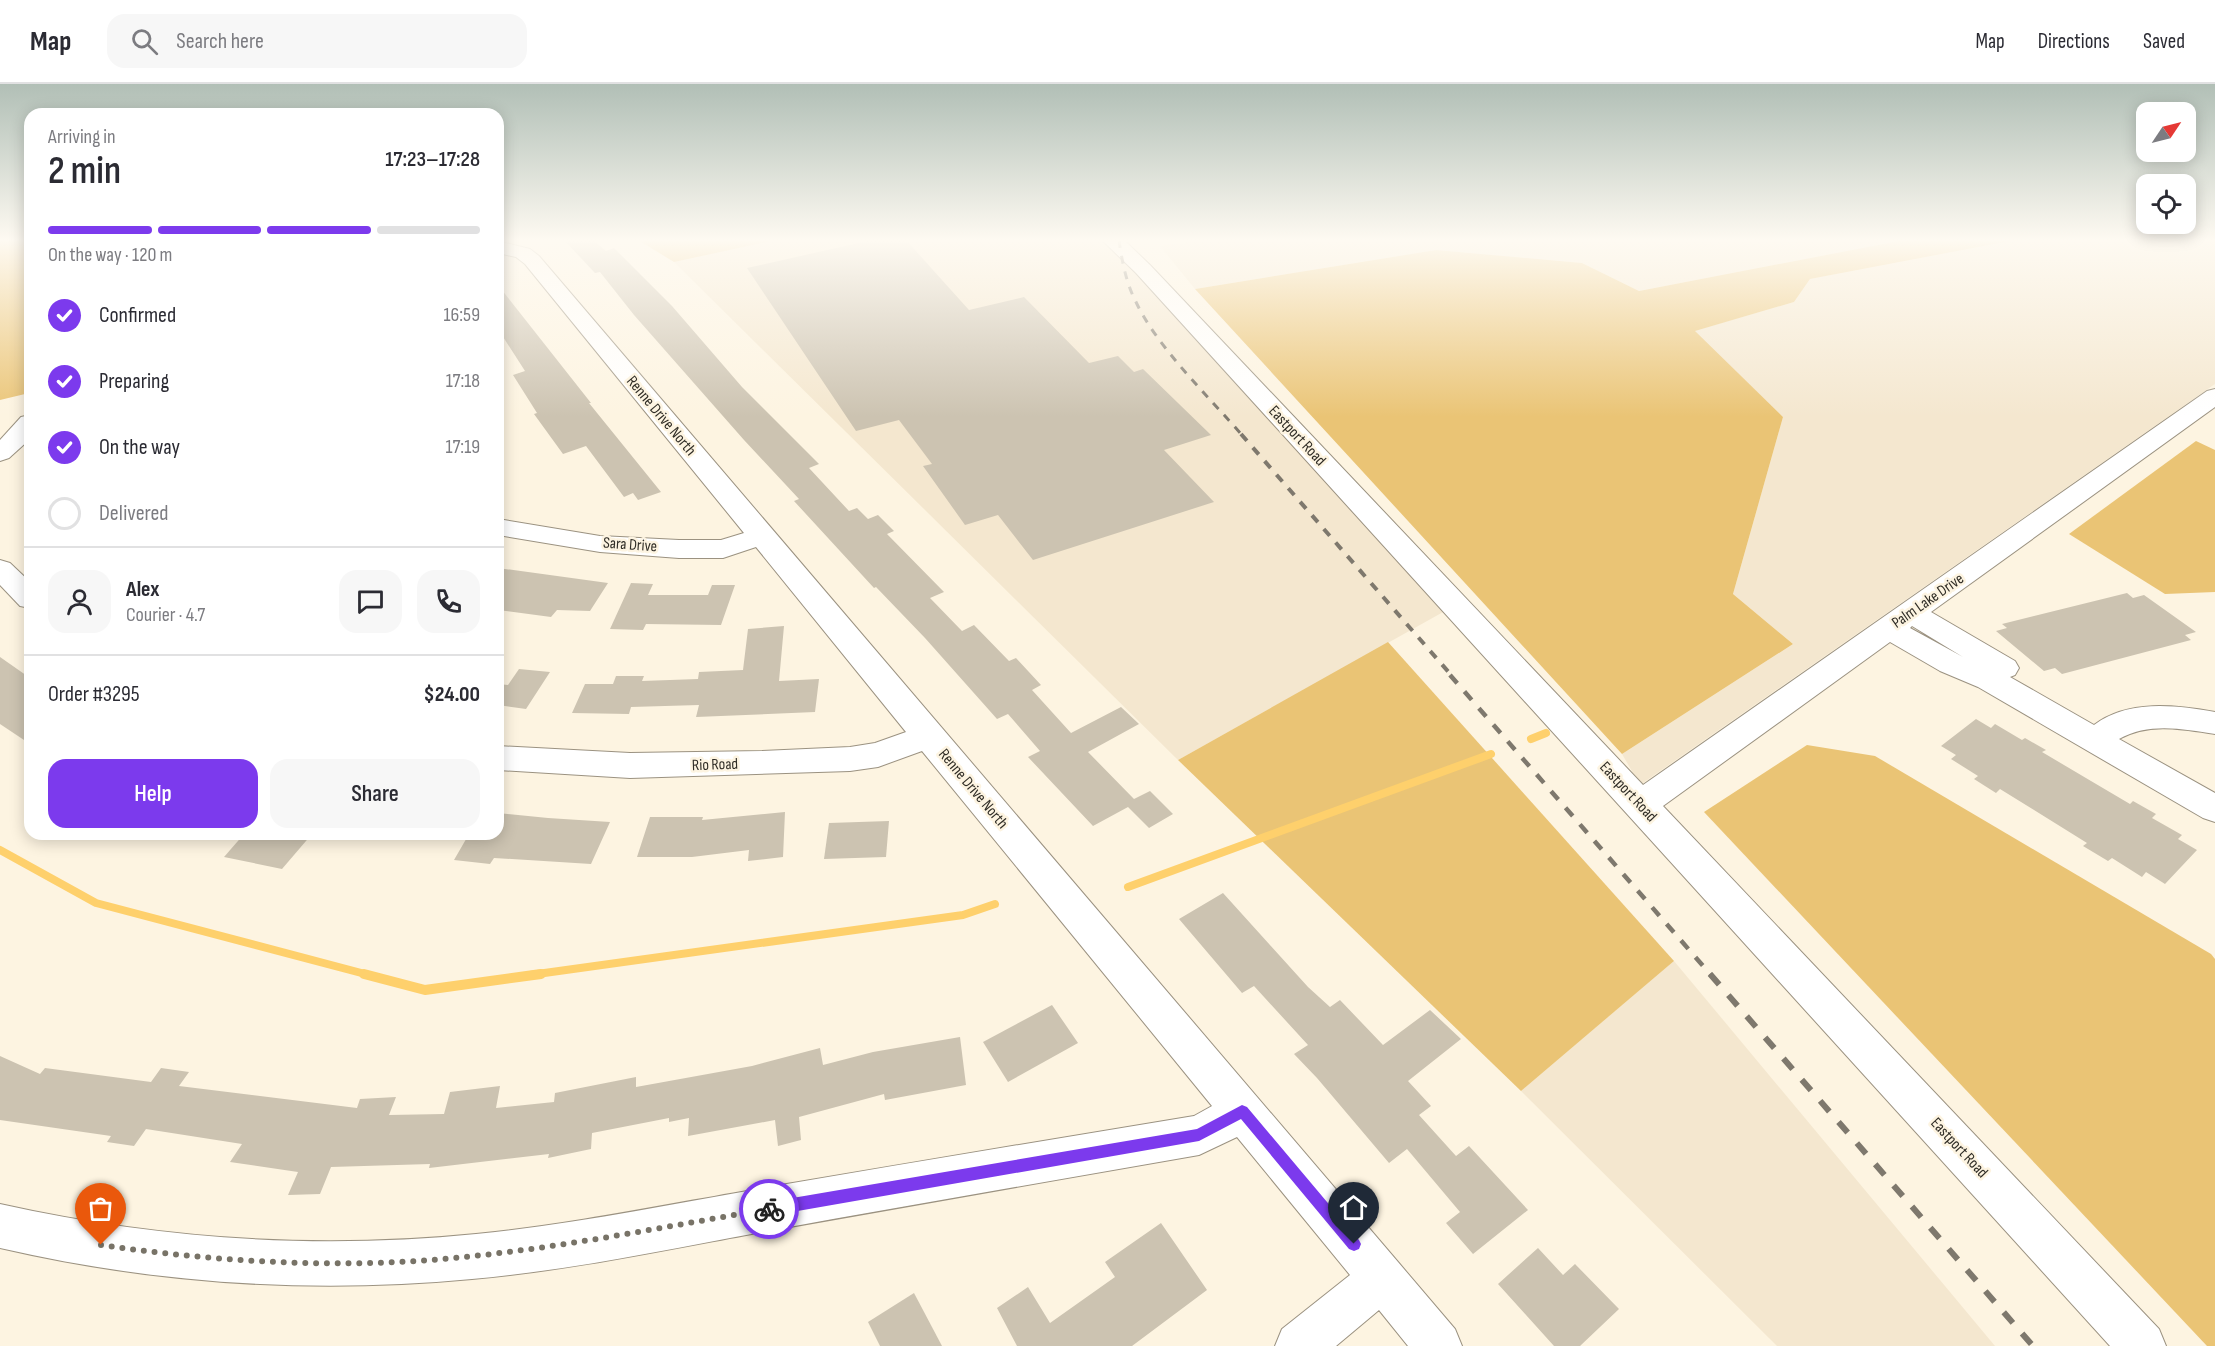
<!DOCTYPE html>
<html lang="en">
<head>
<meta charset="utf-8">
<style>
	body { margin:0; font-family:"Sofia Sans Condensed",sans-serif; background:#f7f7f7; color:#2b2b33; height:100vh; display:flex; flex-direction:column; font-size:22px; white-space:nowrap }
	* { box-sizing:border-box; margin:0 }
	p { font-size:20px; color:#7c7c81 }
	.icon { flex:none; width:33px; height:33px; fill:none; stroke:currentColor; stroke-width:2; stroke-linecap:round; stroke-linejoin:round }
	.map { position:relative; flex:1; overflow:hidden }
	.side { position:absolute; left:24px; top:24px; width:480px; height:732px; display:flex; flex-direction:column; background:#fff; border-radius:18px; box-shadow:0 3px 15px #0003 }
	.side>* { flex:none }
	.needle { width:39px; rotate:55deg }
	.buttons { position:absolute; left:2136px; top:18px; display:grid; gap:12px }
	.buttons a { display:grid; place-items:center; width:60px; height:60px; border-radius:12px; background:#fff; box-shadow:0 3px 15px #0003; font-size:30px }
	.pin { position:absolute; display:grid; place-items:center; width:51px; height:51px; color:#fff; margin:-62px -26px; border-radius:50% 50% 50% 0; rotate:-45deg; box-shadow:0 0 6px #0007 }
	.pin .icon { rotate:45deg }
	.courier { position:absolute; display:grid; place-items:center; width:60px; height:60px; margin:-30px; border:4px solid #7c3aed; border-radius:50%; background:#fff; color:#222; box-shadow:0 2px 8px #0007 }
	.head em { font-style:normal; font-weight:600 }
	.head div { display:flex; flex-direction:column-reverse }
	.head { display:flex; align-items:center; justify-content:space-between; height:102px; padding:0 24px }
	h1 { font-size:39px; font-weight:600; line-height:45px }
	.bar { display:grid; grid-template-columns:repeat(4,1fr); gap:9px 6px; align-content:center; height:72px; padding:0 24px }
	.bar i { height:8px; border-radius:4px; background:#e1e1e2 }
	.bar .current { background:#7c3aed }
	.bar p { grid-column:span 4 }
	.line { display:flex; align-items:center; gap:15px; padding:0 24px; border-top:2px solid #e1e1e2 }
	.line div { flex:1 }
	.round { display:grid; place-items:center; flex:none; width:63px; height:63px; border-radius:18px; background:#f7f7f7 }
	ol { padding:0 24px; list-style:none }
	li { display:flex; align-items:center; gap:18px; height:66px }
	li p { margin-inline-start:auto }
	li .icon { padding:6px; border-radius:50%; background:#7c3aed; color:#fff; stroke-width:4 }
	li:last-child { color:#7c7c81 }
	li i { width:33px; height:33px; border:3px solid #e1e1e2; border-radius:50% }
	.cta { display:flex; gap:12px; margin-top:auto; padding:12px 24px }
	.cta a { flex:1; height:69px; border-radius:18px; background:#7c3aed; color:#fff; font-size:24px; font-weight:600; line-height:69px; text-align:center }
	.cta a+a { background:#f7f7f7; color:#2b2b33 }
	header { display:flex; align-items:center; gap:36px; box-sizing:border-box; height:84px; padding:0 30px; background:#fff; border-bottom:2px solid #e1e1e2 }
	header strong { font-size:28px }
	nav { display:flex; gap:33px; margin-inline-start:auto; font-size:21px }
	.search { width:420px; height:54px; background:#f7f7f7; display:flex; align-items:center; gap:15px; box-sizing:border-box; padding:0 21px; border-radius:18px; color:#7c7c81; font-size:22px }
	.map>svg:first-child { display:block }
</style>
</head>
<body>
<header>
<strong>Map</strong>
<div class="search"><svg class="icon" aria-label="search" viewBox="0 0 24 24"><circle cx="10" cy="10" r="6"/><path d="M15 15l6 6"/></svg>Search here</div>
<nav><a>Map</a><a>Directions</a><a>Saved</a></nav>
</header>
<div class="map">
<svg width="2215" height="1262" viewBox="0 0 2215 1262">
	<rect width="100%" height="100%" fill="#fdf4e1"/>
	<g fill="#f4e7cf">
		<polygon points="776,156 1101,156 1135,188 1445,527 1178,676 674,178"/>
		<polygon points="1203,156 1904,156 1639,207 1582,179 1436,166 1195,205 1160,162"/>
		<polygon points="2015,156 2215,156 2215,300 1640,701 1622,670 1793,560 1733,510 1783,333 1694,247 1794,218 1810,195"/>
		<polygon points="1674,877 1995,1262 1777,1262 1521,1007"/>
	</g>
	<g fill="#eac475">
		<polygon points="0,156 30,156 30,303 25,310 0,316"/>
		<polygon points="638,156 776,156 674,178"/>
		<polygon points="1904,156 2015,156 1810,195 1794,218 1695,247 1783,333 1733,510 1793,560 1622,670 1195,205 1436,166 1582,179 1639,207"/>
		<polygon points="2196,357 2215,366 2215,508 2165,510 2069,450"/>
		<polygon points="1388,558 1674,877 1521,1007 1178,676"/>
		<polygon points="1807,661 1875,672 2211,870 2215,875 2215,1262 2207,1262 1704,728"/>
	</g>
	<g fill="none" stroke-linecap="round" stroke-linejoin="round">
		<g stroke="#fed06c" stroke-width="8">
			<polyline points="1531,655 1546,649"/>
			<polyline points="0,766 96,819 369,891"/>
			<polyline points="1128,803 1491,670"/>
			<polyline points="530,891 963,831 995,820"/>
		</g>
		<polyline stroke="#fed06c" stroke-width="10" points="364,890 425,906 541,890"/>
	</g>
	<g fill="#ccc3b1">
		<polygon points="564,156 593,156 606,167 614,164 672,222 742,303 819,380 809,384 849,427 857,424 868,435 878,431 894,447 887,450 944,508 930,514 962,547 974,541 1009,577 1016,574 1041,601 1032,606 1071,649 1121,623 1139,640 1088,668 1134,715 1150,707 1173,730 1149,744 1128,723 1093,742 1028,673 1040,667 1008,630 997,635 925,554 876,503 874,504 794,417 799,415 744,356 634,231 600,188 595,189"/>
		<polygon points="872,156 906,156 969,226 1024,213 1089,279 1118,272 1134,288 1143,285 1211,351 1164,366 1214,418 1033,476 998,431 965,441 923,382 932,380 899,336 856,347 747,184"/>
		<polygon points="498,201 591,319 589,319 661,408 638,416 633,409 624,413 586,362 563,370 534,330 537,329 513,291 525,287 498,245"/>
		<polygon points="498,484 608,499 590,527 557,526 551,533 498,526"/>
		<polygon points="631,499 653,500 648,511 708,511 712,501 735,501 721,541 646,540 643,546 610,545"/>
		<polygon points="2127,509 2133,514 2144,511 2196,548 2185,551 2191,556 2062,590 2055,584 2044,587 1996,547 2007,544 2002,540"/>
		<polygon points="784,542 779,597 819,595 815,628 696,633 699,621 631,623 629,630 572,629 585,600 613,600 616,592 644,592 642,597 698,595 699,588 743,586 748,545"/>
		<polygon points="0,573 30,594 30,660 0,640"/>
		<polygon points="519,585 550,588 526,625 498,621 498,600 508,601"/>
		<polygon points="1976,635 1991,644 1995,640 2022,656 2025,654 2046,666 2042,668 2091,697 2130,720 2133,717 2156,730 2152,734 2182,751 2178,755 2197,766 2165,800 2146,788 2142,793 2112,774 2108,777 2083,762 2087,759 2000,705 1996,709 1974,695 1978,692 1951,675 1956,671 1941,662"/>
		<polygon points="785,728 783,773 748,777 749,766 692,773 637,773 650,733 703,733 702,736"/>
		<polygon points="498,729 548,734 610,738 591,780 494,774 490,780 454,776 469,750 498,750"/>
		<polygon points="889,737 886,773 824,775 829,739"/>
		<polygon points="244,750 312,750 282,785 224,773"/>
		<polygon points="1223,809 1308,903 1330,923 1340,916 1383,961 1430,926 1461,955 1408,997 1431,1022 1419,1031 1456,1072 1469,1062 1528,1126 1473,1170 1446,1139 1460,1128 1407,1065 1389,1079 1317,994 1294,970 1308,961 1254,902 1242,909 1179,835"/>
		<polygon points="1052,921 1078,959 1008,998 983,958"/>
		<polygon points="960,953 966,1001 885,1016 884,1010 799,1033 801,1056 778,1062 775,1036 688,1052 689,1034 669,1038 669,1034 592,1049 591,1065 548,1074 549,1070 429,1084 430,1080 331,1083 320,1110 288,1111 298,1088 230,1078 242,1060 146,1045 134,1062 107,1058 111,1052 0,1036 0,972 40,990 45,984 151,998 161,984 189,988 179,1002 357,1024 360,1015 396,1013 389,1031 444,1030 450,1008 500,1002 496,1024 554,1018 555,1009 636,993 636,1003 752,982 820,964 823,981 873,968"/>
		<polygon points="1161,1139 1207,1206 1132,1262 1017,1262 997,1224 1028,1203 1050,1239 1115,1193 1105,1178"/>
		<polygon points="1538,1164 1563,1191 1575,1180 1619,1225 1580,1262 1554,1262 1498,1200"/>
		<polygon points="914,1209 942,1262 880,1262 868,1238"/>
	</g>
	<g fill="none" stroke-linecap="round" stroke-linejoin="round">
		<defs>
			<g id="minor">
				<path d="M 1102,156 L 1124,156 L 1150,181 L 1643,701 L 2207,307 L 2215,305 L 2215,323 L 1931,528 L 2015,577 L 2019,584 L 2015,591 L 2010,593 L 2094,641 C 2128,615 2176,621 2215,628 L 2215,650 C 2183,645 2149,638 2119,655 L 2215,709 L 2215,738 L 2203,734 L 1978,603 L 1940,587 L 1890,558 L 1663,722 L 2159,1245 L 2166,1262 L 2110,1262 L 1136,189 ZM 1912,542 L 1963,573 L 1910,544 Z"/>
				<path d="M 498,157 L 530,165 L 539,172 L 1398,1178 L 1455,1245 L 1462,1262 L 1408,1262 L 1379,1226 L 1336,1262 L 1275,1262 L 1282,1245 L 1350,1191 L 1237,1053 L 1199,1071 C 1057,1096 915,1120 773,1146 C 673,1164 573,1186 472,1195 C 314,1210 155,1200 0,1164 L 0,1120 C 156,1155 317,1166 476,1150 C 577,1140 675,1119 775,1102 C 915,1078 1054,1055 1194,1032 L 1212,1022 L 922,667 L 878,683 L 850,687 L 630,694 L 498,686 L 498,662 L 630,669 L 762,667 L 850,663 L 875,659 L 906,648 L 756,463 L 723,474 L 679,474 L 600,468 L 498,451 L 498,435 L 600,452 L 679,456 L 721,456 L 744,449 L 525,180 L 516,173 L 498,169 Z"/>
				<polygon points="30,331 30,355 9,374 0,377 0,356 21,333"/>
				<polygon points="0,476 10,479 30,498 30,524 20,522 0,501"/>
			</g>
		</defs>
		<use href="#minor" stroke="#9b9281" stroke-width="2"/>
		<use href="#minor" fill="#fff" fill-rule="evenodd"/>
		<path stroke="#7e786d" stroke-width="3" stroke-dasharray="8 8" stroke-linecap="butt" d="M 1119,156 C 1122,177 1126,199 1136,218 C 1157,263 1209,313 1242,351"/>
		<polyline stroke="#7e786d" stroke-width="4" stroke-dasharray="9 9" stroke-linecap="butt" points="1241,350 1452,592"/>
		<polyline stroke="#7e786d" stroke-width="4.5" stroke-dasharray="11 11" stroke-linecap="butt" points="1450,591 1711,891"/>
		<polyline stroke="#7e786d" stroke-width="6" stroke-dasharray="14 14" stroke-linecap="butt" points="1710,890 2033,1262"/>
	</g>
	<linearGradient id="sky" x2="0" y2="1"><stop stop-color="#b1bfb6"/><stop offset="0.47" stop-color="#fefaf2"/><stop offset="1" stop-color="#fefaf2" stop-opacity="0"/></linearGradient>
	<rect width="2215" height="333" fill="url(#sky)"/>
	<polygon fill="#7c3aed" points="1242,1021 1247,1023 1359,1156 1361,1160 1359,1165 1354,1167 1349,1165 1241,1035 1199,1057 769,1132 764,1130 762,1125 764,1120 769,1118 1197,1045"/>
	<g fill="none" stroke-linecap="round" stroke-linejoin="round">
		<path stroke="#787367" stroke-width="6" stroke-dasharray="0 10.8" d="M 101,1161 C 210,1177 322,1184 432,1176 C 545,1167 657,1144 769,1125"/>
	</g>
	<g text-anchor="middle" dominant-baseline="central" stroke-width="5" stroke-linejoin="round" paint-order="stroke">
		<g font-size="16" fill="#302d26" stroke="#fdf4e1">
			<text transform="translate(661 332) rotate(50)">Renne Drive North</text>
			<text transform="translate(1297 352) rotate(47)">Eastport Road</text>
			<text transform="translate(630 461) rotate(4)">Sara Drive</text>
			<text transform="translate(1928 517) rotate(-35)">Palm Lake Drive</text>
			<text transform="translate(715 681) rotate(-2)">Rio Road</text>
			<text transform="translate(973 705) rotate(50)">Renne Drive North</text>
			<text transform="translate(1628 708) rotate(47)">Eastport Road</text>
			<text transform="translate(1959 1064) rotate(47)">Eastport Road</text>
		</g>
	</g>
</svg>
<div class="buttons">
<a><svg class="needle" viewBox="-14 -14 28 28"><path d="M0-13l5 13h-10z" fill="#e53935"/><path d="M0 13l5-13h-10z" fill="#7c7c81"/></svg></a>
<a><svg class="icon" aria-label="locate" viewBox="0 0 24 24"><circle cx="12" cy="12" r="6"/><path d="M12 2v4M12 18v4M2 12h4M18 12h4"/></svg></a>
</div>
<div class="pin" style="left:101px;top:1161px;background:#ea580c"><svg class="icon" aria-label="bag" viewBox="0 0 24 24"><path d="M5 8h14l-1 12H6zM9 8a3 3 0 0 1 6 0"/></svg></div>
<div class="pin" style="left:1354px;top:1160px;background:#1f2937"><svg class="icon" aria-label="home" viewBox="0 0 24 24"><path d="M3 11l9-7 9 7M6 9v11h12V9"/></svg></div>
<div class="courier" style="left:769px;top:1125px"><svg class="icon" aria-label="bike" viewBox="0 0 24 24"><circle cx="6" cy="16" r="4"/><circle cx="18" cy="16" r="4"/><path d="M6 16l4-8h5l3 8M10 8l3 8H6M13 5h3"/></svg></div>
<section class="side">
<div class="head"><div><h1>2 min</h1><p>Arriving in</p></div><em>17:23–17:28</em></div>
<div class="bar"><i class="current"></i><i class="current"></i><i class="current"></i><i></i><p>On the way · 120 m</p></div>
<ol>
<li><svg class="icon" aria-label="check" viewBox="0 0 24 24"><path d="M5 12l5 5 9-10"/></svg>Confirmed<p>16:59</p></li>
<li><svg class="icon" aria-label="check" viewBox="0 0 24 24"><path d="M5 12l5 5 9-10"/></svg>Preparing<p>17:18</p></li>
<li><svg class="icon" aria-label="check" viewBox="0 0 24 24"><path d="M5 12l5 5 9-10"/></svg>On the way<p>17:19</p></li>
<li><i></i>Delivered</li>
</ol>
<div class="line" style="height:108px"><a class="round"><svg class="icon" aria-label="person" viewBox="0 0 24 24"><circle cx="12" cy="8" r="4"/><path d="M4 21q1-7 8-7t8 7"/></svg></a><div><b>Alex</b><p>Courier · 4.7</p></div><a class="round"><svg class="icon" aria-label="chat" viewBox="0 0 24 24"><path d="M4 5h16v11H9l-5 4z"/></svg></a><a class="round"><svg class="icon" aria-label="phone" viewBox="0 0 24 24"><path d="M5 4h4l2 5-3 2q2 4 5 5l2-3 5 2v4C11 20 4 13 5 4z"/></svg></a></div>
<div class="line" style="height:78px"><div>Order #3295</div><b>$24.00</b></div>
<div class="cta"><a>Help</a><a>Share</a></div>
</section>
</div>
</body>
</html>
